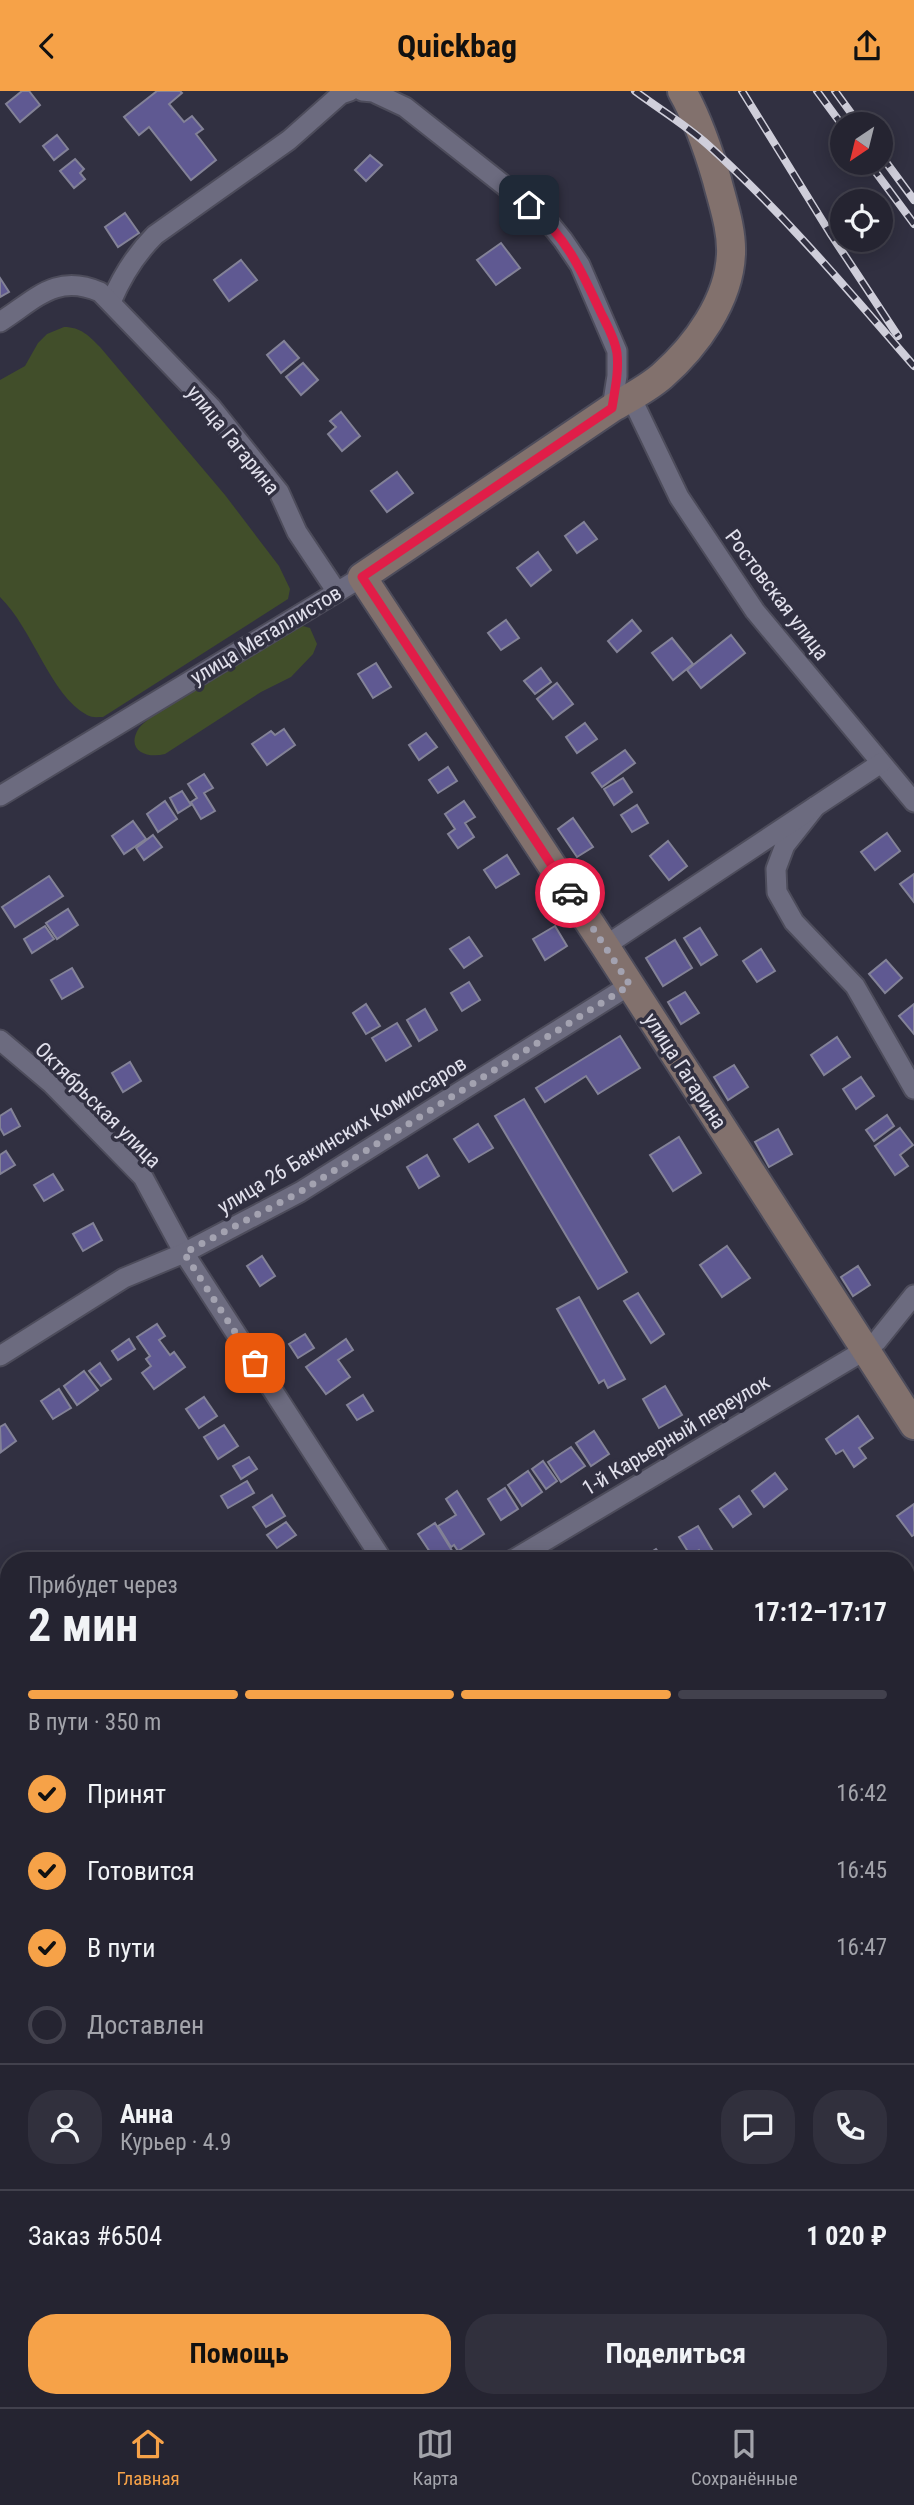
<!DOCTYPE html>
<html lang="ru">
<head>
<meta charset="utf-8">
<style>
	body { margin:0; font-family:"Roboto Condensed",sans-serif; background:#31303d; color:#f1f3f6; height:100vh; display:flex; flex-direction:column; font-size:26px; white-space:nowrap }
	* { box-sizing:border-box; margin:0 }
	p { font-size:23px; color:#a3a4ab }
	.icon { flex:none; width:38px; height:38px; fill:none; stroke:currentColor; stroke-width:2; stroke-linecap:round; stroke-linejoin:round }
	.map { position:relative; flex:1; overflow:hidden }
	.panel { position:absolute; left:0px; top:1461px; width:915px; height:856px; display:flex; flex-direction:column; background:#252431; border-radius:28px 28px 0 0; box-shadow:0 4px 18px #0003,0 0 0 2px #42414d }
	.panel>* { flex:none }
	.needle { width:46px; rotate:215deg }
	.fabs { position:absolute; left:830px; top:21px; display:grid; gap:14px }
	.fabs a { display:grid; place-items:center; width:63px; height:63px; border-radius:50%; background:#252431; box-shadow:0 4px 18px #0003,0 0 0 2px #42414d; font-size:35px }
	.pin { position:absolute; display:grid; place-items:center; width:60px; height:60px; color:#fff; margin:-30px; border-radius:14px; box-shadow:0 4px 10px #0006 }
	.courier { position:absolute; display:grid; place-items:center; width:70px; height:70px; margin:-35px; border:5px solid #e11d48; border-radius:50%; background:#fff; color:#222; box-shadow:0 2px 9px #0007 }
	.overview em { font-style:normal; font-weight:700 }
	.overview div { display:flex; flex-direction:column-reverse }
	.overview { display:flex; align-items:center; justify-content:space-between; height:119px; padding:0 28px }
	h1 { font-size:46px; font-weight:700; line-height:52px }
	.bar { display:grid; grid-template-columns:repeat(4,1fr); gap:10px 7px; align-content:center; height:84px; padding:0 28px }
	.bar i { height:9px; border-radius:5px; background:#42414d }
	.bar .current { background:#f6a248 }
	.bar p { grid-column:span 4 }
	.line { display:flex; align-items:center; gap:18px; padding:0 28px; border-top:2px solid #42414d }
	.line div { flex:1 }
	.round { display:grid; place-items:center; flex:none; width:74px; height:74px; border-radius:28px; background:#31303d }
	ol { padding:0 28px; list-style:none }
	li { display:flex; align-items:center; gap:21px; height:77px }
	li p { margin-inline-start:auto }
	li .icon { padding:7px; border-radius:50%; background:#f6a248; color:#111; stroke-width:4 }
	li:last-child { color:#a3a4ab }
	li i { width:38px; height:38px; border:4px solid #42414d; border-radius:50% }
	.action { display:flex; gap:14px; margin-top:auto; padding:14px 28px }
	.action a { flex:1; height:80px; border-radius:28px; background:#f6a248; color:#111; font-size:28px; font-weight:700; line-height:80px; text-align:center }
	.action a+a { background:#31303d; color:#f1f3f6 }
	header { display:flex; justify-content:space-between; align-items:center; height:91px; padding:0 28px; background:#f6a248; color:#111; font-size:32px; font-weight:700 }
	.tab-bar { display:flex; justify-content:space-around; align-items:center; height:98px; border-top:2px solid #42414d; background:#252431; font-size:19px; color:#a3a4ab }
	.tab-bar a { display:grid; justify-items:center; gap:4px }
	.tab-bar .current { color:#f6a248 }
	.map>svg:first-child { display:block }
</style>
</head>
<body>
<header><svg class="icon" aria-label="back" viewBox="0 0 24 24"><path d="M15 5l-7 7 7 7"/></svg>Quickbag<svg class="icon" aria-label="share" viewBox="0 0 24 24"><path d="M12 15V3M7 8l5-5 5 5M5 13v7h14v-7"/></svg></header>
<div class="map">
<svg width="914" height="2316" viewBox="0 0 914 2316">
	<rect width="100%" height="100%" fill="#313041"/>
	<g fill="#414e2a">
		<path d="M 64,236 C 81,236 89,245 100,256 L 225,404 L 279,475 L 290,498 L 288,508 L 103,626 C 97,626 92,627 87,624 C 50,604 33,538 0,506 L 0,289 L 25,275 L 38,252 L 47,243 Z"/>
		<path d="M 303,535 L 310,537 L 317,553 L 313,563 L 291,586 L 261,601 L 165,663 C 146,668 125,659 139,637 C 142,633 148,629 152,625 L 290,538 Z"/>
	</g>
	<g fill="#5f5992" stroke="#838297" stroke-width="2">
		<polygon points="22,0 29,0 40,14 20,31 6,13"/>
		<polygon points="157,0 180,0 182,2 169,13 184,31 192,25 203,38 196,43 216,69 191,89 149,36 139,44 124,26"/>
		<polygon points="57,44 68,58 54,69 43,55"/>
		<polygon points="370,64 382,74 366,90 355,79"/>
		<polygon points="75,68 84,78 80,82 85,88 74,97 60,80"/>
		<polygon points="125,122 139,142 118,156 105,136"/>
		<polygon points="501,152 520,177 496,194 477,169"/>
		<polygon points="241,169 257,189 229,210 214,189"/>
		<polygon points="0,187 9,201 0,206"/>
		<polygon points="284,250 299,267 281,282 267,264"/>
		<polygon points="303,272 318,289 301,304 286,286"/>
		<polygon points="341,321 360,345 342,360 328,343 336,336 330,330"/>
		<polygon points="397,381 413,402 387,421 371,400"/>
		<polygon points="584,431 597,448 577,462 565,445"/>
		<polygon points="538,461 551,479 531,495 517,477"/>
		<polygon points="506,529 519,547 501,559 488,542"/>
		<polygon points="632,529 641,540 617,561 608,550"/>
		<polygon points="731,544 745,562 701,597 687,579"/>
		<polygon points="672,547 693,573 673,589 652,562"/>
		<polygon points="376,572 391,596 373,607 358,583"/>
		<polygon points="541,577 551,591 535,603 524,590"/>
		<polygon points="557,592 573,613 553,628 537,608"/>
		<polygon points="585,632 597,648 577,662 566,646"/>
		<polygon points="284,638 295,654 267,674 252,653 271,640 275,644"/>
		<polygon points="426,642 437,656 419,669 409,654"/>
		<polygon points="625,659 635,672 602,696 592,682"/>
		<polygon points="448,676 457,690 438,702 429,689"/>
		<polygon points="204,683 213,697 204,702 215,720 201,728 191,711 197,707 188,693"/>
		<polygon points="623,687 632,701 614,714 604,698"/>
		<polygon points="182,700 191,714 178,722 170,707"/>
		<polygon points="165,710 177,728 158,741 147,723"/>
		<polygon points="464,710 475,726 465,732 474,746 458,757 448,743 455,738 445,723"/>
		<polygon points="637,714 648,732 632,741 621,724"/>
		<polygon points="573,727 593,756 577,766 558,738"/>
		<polygon points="133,730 146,748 124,763 112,745"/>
		<polygon points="887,742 900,760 875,779 861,761"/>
		<polygon points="153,744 162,756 144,769 136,757"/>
		<polygon points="668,750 687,775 669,789 650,765"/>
		<polygon points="507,764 519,783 496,797 484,779"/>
		<polygon points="914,783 914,811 900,793"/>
		<polygon points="49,785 63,805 15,836 2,816"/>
		<polygon points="68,818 78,834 57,848 46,832"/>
		<polygon points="45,835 54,848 32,862 24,848"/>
		<polygon points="555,835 567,855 545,869 533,848"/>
		<polygon points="700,837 717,864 701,874 684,847"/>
		<polygon points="469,846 482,865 464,877 450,858"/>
		<polygon points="675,849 692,877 663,895 646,867"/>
		<polygon points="761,858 775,880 757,891 743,870"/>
		<polygon points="886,869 902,887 885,902 869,883"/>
		<polygon points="72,877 83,896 62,908 51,889"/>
		<polygon points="469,891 480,909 462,920 451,902"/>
		<polygon points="685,901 699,922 681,933 668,911"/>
		<polygon points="366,913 380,935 366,943 353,922"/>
		<polygon points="914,913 914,943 899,925"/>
		<polygon points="425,918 437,939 419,950 407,929"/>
		<polygon points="397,932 411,955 386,970 372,947"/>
		<polygon points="620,945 640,977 598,1003 586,985 545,1011 536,997"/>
		<polygon points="837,946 850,966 824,984 811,964"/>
		<polygon points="130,971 141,990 123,1001 112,982"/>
		<polygon points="734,974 748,996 728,1009 714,986"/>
		<polygon points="861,986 874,1005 856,1018 843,998"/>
		<polygon points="524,1008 627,1181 598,1198 495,1025"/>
		<polygon points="11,1018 20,1035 4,1044 0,1037 0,1025"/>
		<polygon points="887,1024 894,1035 874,1050 866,1039"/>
		<polygon points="478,1033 493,1057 469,1071 454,1048"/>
		<polygon points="900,1037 913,1054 900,1064 908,1075 895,1084 875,1055"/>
		<polygon points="778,1038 792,1063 769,1076 755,1051"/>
		<polygon points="679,1046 701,1082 673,1100 650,1064"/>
		<polygon points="6,1060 15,1074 0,1083 0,1064"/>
		<polygon points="427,1064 439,1085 419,1097 407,1076"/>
		<polygon points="53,1083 63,1099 44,1110 34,1094"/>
		<polygon points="93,1132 102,1149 83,1160 73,1143"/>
		<polygon points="727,1155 750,1187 722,1206 700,1174"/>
		<polygon points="262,1165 275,1185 260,1195 247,1175"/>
		<polygon points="858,1175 870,1194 853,1205 841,1186"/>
		<polygon points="638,1202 664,1243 651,1252 624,1210"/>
		<polygon points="579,1206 625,1288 608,1297 604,1289 599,1292 557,1218"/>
		<polygon points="157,1233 165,1245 159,1249 170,1264 174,1261 185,1276 154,1298 142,1282 151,1275 146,1268 150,1265 137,1246"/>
		<polygon points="305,1243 314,1257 298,1267 289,1253"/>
		<polygon points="129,1248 135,1258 118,1269 112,1260"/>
		<polygon points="346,1248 353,1259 338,1269 350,1286 326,1303 306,1276"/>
		<polygon points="100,1272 111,1288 101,1295 89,1280"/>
		<polygon points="84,1280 98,1299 77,1314 64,1295"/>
		<polygon points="665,1295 682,1324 659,1337 643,1308"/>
		<polygon points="59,1298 71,1317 53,1328 41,1310"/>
		<polygon points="363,1304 373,1320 357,1329 347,1314"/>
		<polygon points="204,1306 217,1325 199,1337 186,1318"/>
		<polygon points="858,1325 873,1347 859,1357 866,1367 854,1376 843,1359 836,1363 826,1348"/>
		<polygon points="5,1333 16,1350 1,1361 0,1336"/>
		<polygon points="224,1334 238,1355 218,1368 204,1346"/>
		<polygon points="594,1340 609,1363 591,1375 576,1352"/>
		<polygon points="571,1356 585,1375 561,1391 548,1371"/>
		<polygon points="249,1366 257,1378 241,1388 233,1375"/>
		<polygon points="543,1370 557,1390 546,1398 532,1378"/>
		<polygon points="528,1380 542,1401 522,1415 508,1394"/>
		<polygon points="775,1382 787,1398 764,1416 752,1400"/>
		<polygon points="247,1390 254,1402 228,1417 221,1405"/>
		<polygon points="505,1397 518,1418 501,1429 488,1408"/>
		<polygon points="457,1400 484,1443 458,1460 454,1454 451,1456 438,1435 456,1424 446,1408"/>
		<polygon points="272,1404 285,1425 266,1436 253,1416"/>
		<polygon points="739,1405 751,1423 733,1436 720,1418"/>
		<polygon points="914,1413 914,1444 912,1445 897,1425"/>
		<polygon points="286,1431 296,1444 277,1457 267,1444"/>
		<polygon points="435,1432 454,1463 443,1470 436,1470 418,1443"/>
		<polygon points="698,1435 717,1467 713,1470 706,1470 699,1459 690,1464 679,1446"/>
		<polygon points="656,1458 665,1470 649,1470 645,1465"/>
		<polygon points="914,1663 914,1687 906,1678 906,1668"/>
		<polygon points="914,1734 914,1761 906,1748 906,1738"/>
		<polygon points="9,2243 9,2269 6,2270 0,2259 0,2248"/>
		<polygon points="147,2308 162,2308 167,2316 135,2316"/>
	</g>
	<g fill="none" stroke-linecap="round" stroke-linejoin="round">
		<defs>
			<g id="street">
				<polyline points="362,0 373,1 405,16 529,114 550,133 563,149 580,174 617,260 617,285 612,317"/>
				<path d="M 111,211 C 122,185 135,164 155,144 L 289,49 L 341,3 L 350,0"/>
				<path d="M 0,231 C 36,208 56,182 100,201 L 211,316 L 279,401 L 297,441 L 337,501"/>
				<polyline points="631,306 679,406 755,520 914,711"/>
				<polyline points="0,705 362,486"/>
				<polyline points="815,716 785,754 776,778 777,801 794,831 855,895 914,998"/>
				<polyline points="605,855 881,672"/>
				<polyline points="0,949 52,993 143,1086 184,1162 383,1470"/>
				<polyline points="0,1265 124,1187 184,1162 300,1101 630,894"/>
				<polyline points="511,1470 865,1259 877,1250 914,1204"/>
				<polyline points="906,1723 914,1719"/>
				<polyline points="0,1798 9,1793"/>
				<polyline points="0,1939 9,1955"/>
				<polyline points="215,2308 221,2316"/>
				<polyline points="842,2308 846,2316"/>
				<polyline points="0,2309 9,2303"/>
			</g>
			<path id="secondary" d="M 682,0 C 698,28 708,58 717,89 C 723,113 732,138 731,163 C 729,210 696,255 662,285 C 647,298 629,307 612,317 L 362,486 L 605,855 L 914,1334"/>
		</defs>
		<use href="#street" stroke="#4d4c5b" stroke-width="23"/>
		<use href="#secondary" stroke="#4d4c5b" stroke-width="32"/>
		<use href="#street" stroke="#6c6b7f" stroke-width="19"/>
		<use href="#secondary" stroke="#82716d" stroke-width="28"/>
		<defs>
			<g id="rail">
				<path d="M 635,0 C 659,18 686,34 708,54 C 783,122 848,199 914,275"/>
				<polyline points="742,0 830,142 898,245"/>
				<polyline points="817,0 842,34"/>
				<polyline points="835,0 859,33"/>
				<polyline points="880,63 914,109"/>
				<polyline points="869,72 914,133"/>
			</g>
		</defs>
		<use href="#rail" stroke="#cfceda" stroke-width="8"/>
		<use href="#rail" stroke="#313041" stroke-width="5" stroke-dasharray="16" stroke-linecap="butt"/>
	</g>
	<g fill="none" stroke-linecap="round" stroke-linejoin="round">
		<polyline stroke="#a3a2b0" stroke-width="7" stroke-dasharray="0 12.6" points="255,1272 184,1162 300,1101 630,894 570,802"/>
		<path stroke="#e11d48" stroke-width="9" d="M 529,114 C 566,146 581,178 601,222 C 607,234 615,248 617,262 C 619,281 615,298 612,317 L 362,486 L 570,802"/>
	</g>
	<g text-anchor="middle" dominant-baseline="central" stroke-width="7" stroke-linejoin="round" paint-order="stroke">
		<g font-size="21" fill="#e1e0ec" stroke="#313041">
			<text transform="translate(233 349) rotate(51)">улица Гагарина</text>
			<text transform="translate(777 504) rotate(53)">Ростовская улица</text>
			<text transform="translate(266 544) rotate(-31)">улица Металлистов</text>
			<text transform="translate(685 980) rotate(57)">улица Гагарина</text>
			<text transform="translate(98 1014) rotate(45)">Октябрьская улица</text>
			<text transform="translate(342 1044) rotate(-31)">улица 26 Бакинских Комиссаров</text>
			<text transform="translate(676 1344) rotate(-31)">1-й Карьерный переулок</text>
		</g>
	</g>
</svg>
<div class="fabs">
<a><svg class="needle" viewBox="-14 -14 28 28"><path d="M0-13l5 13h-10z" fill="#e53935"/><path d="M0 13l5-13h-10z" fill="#a3a4ab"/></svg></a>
<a><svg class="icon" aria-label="locate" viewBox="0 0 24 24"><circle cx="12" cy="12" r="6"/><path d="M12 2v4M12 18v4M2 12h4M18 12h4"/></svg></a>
</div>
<div class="pin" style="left:255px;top:1272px;background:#ea580c"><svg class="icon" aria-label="bag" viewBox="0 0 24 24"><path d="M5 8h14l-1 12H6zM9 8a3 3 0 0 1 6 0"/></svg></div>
<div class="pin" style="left:529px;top:114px;background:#1f2937"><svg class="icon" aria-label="home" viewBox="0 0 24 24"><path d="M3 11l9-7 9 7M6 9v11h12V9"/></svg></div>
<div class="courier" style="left:570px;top:802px"><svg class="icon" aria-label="car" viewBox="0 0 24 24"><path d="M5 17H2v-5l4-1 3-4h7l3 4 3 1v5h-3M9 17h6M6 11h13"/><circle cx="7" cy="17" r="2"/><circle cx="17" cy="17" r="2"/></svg></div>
<section class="panel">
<div class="overview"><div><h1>2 мин</h1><p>Прибудет через</p></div><em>17:12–17:17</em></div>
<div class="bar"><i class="current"></i><i class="current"></i><i class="current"></i><i></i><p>В пути · 350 m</p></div>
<ol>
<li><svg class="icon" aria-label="check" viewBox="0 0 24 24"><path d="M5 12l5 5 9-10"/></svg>Принят<p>16:42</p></li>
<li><svg class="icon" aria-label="check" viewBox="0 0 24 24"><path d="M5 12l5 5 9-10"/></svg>Готовится<p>16:45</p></li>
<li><svg class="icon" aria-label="check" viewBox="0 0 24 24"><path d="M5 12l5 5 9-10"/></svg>В пути<p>16:47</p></li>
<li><i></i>Доставлен</li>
</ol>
<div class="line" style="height:126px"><a class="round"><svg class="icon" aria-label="person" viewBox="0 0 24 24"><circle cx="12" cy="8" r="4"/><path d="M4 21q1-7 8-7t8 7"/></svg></a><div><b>Анна</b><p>Курьер · 4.9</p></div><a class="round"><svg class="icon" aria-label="chat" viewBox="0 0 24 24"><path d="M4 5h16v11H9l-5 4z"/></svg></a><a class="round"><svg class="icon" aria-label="phone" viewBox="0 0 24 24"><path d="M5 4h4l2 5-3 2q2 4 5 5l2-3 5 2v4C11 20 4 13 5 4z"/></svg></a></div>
<div class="line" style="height:91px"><div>Заказ #6504</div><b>1 020 ₽</b></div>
<div class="action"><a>Помощь</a><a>Поделиться</a></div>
</section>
</div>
<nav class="tab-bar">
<a class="current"><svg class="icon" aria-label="home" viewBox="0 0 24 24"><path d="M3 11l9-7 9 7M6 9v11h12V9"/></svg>Главная</a>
<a><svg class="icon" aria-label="map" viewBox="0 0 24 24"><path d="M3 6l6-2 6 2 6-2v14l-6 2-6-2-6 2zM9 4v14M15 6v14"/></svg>Карта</a>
<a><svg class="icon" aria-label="saved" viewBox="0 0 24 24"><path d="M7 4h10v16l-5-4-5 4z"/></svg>Сохранённые</a>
</nav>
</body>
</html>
